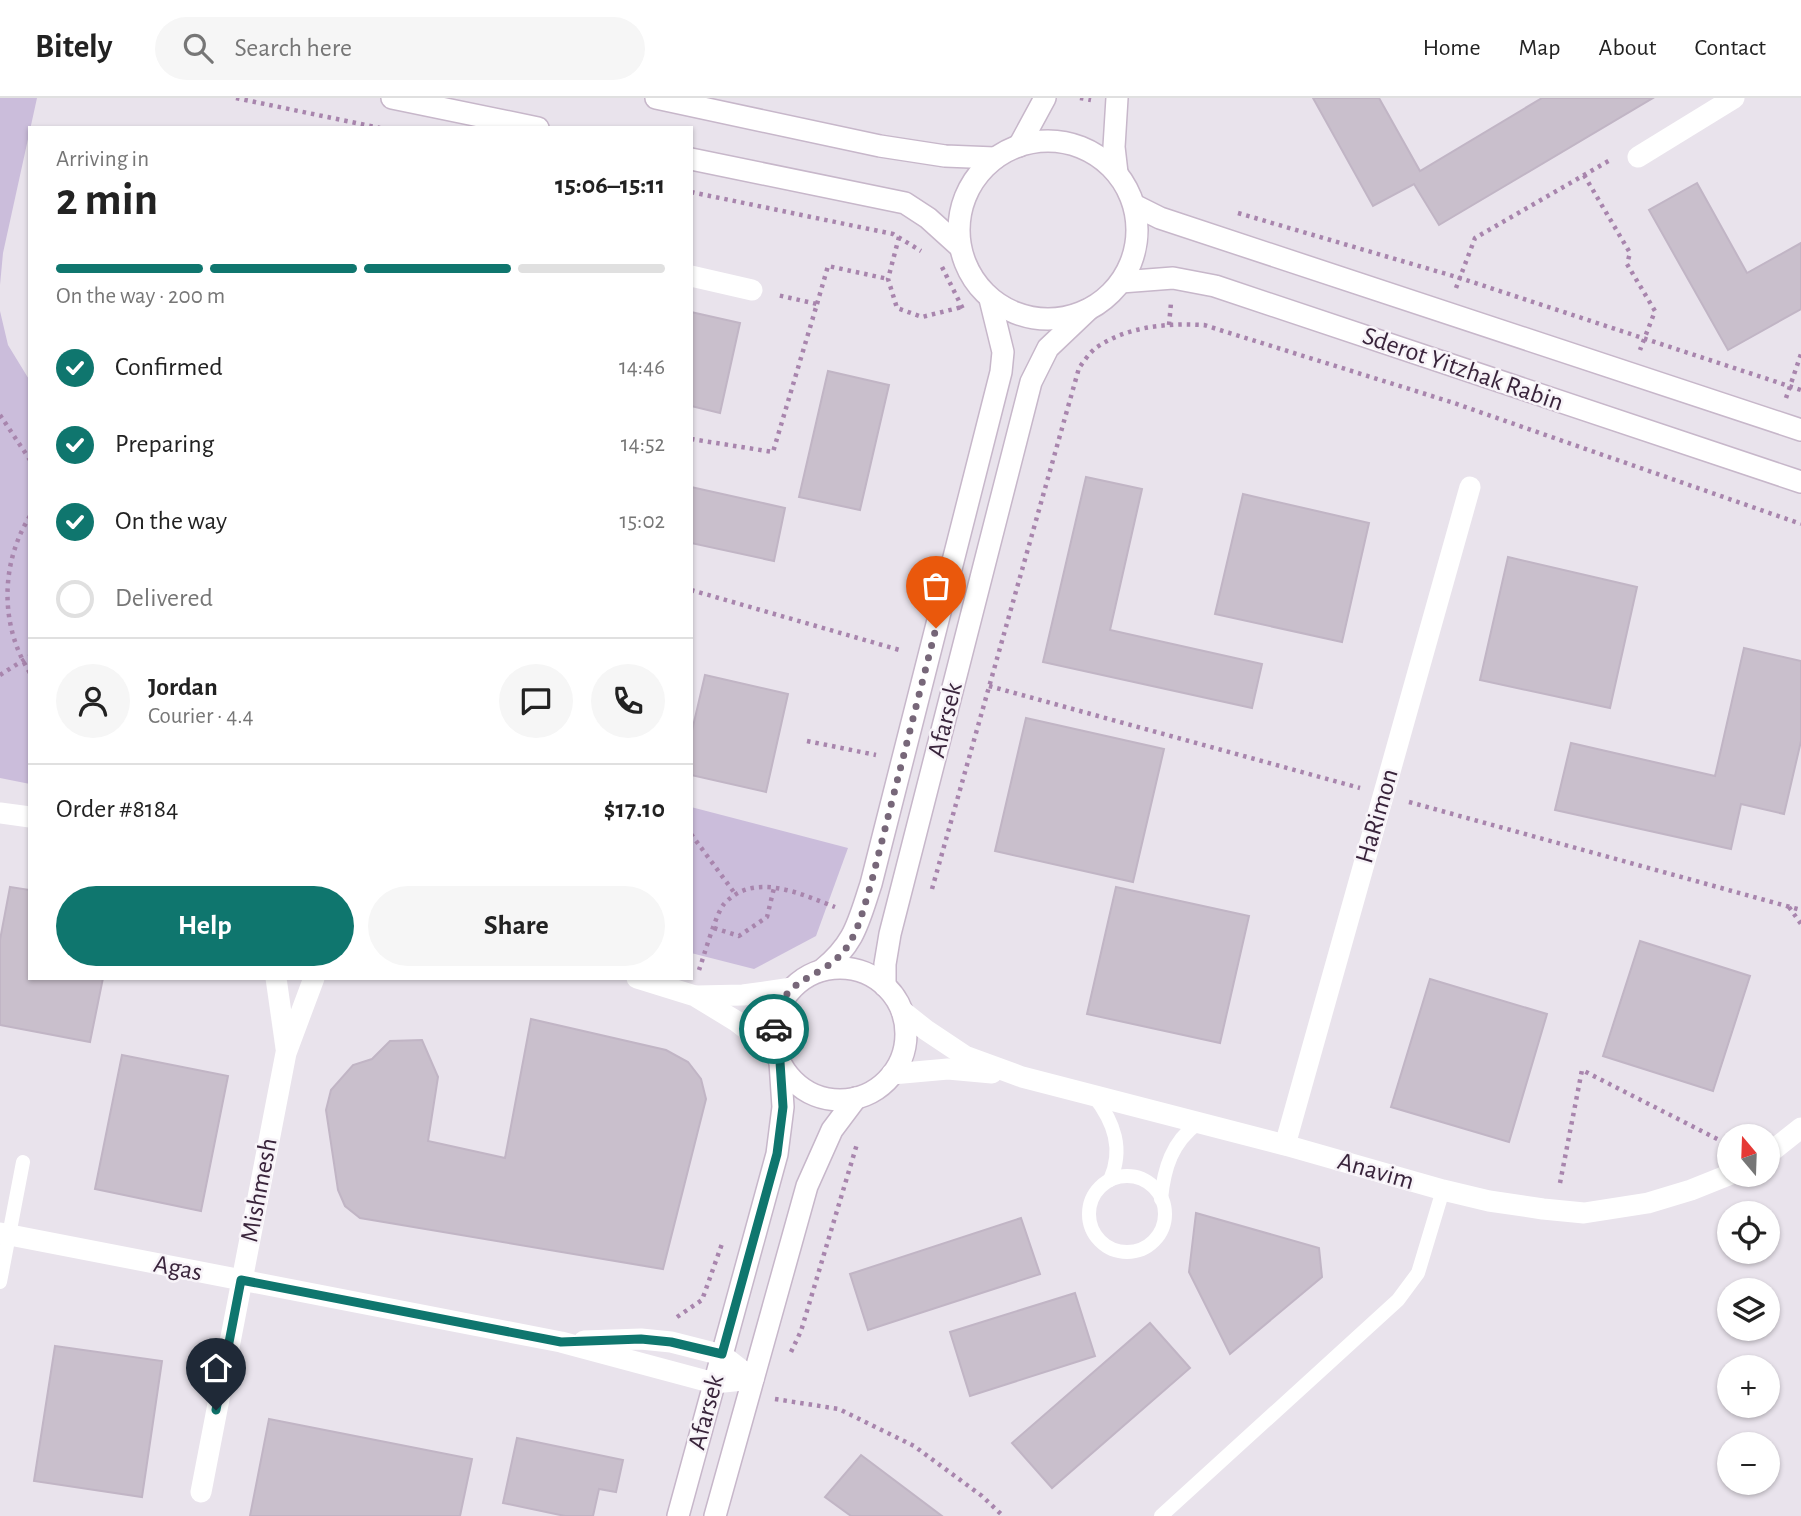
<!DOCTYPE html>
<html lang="en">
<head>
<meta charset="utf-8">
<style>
	body { margin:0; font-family:"Alegreya Sans",sans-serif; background:#f6f6f6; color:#222; height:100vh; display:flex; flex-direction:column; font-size:26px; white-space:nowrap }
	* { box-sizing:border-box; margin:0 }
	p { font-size:23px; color:#767676 }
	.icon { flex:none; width:38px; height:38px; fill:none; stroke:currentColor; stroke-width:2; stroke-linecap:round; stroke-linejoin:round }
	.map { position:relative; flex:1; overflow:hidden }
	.sheet { position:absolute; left:28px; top:28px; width:665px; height:854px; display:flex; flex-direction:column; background:#fff; border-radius:0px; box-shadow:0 2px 5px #0004 }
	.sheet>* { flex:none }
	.needle { width:46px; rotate:341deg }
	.fabs { position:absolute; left:1717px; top:1026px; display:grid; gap:14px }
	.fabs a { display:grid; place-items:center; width:63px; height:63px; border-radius:50%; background:#fff; box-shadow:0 2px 5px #0004; font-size:35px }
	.pin { position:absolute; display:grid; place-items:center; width:60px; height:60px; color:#fff; margin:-72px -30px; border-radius:50% 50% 50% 0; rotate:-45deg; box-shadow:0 0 7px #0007 }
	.pin .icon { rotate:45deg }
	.courier { position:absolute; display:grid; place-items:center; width:70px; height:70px; margin:-35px; border:5px solid #0f766e; border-radius:50%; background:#fff; color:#222; box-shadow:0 2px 9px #0007 }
	.overview em { font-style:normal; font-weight:600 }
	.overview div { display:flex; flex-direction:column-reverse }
	.overview { display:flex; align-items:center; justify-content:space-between; height:119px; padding:0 28px }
	h1 { font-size:46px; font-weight:600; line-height:52px }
	.bar { display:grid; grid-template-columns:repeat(4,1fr); gap:10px 7px; align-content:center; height:84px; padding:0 28px }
	.bar i { height:9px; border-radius:5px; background:#e0e0e0 }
	.bar .on { background:#0f766e }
	.bar p { grid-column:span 4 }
	.line { display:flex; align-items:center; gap:18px; padding:0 28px; border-top:2px solid #e0e0e0 }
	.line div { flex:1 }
	.round { display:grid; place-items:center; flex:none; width:74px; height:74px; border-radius:37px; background:#f6f6f6 }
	ol { padding:0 28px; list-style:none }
	li { display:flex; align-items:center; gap:21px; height:77px }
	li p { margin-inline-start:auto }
	li .icon { padding:7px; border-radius:50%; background:#0f766e; color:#fff; stroke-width:4 }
	li:last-child { color:#767676 }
	li i { width:38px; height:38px; border:4px solid #e0e0e0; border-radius:50% }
	.primary-button { display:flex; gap:14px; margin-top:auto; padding:14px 28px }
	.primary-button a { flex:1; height:80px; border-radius:42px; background:#0f766e; color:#fff; font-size:28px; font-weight:600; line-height:80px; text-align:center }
	.primary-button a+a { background:#f6f6f6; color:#222 }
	header { display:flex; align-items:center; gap:42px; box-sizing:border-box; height:98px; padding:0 35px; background:#fff; border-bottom:2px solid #e0e0e0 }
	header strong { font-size:33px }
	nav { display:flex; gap:38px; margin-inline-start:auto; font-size:24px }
	.search { width:490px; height:63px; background:#f6f6f6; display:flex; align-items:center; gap:18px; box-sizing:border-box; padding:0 24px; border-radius:38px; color:#767676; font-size:26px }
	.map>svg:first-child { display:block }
</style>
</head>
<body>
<header>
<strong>Bitely</strong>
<div class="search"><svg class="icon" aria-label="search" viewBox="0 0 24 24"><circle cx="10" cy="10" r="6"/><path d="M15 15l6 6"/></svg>Search here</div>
<nav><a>Home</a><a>Map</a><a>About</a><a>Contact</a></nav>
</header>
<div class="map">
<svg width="1801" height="1418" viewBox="0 0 1801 1418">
	<rect width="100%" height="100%" fill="#e9e3ec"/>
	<g fill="#cbbddb">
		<polygon points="0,0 37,0 3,155 0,187"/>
		<polygon points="0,213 8,247 30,283 30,686 0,680"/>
		<polygon points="691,709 848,750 816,838 754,871 691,855"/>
	</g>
	<g fill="#c9bfcc" stroke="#c1b5c5" stroke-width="2">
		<polygon points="1313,0 1379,0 1420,73 1542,0 1653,0 1439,127 1414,86 1373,108"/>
		<polygon points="1697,85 1747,175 1801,145 1801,211 1728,252 1649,112"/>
		<polygon points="691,214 740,225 720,315 691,308"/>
		<polygon points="828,273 889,287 860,412 799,399"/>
		<polygon points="1086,379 1142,391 1110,532 1262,566 1252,610 1043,564"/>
		<polygon points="691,389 785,410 774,463 691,445"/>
		<polygon points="1243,396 1369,425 1342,544 1215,516"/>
		<polygon points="1508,459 1637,489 1610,610 1480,582"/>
		<polygon points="1744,550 1801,563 1801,643 1784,716 1741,706 1731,751 1555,712 1571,645 1715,678"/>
		<polygon points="705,577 788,596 766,694 691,677 691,637"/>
		<polygon points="1026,620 1164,651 1133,784 995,753"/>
		<polygon points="10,789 30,792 30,880 103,880 90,944 0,927 0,842"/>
		<polygon points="1116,789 1249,818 1220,945 1087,916"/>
		<polygon points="1640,843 1750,878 1713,993 1603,958"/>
		<polygon points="1430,881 1547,916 1509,1044 1391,1009"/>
		<polygon points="531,921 666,952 688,964 701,981 706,1001 663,1171 360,1120 345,1108 338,1092 326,1012 331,992 353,967 372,961 390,943 422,942 438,979 428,1043 505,1060"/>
		<polygon points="122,957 228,978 201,1113 95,1091"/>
		<polygon points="1196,1115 1319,1150 1322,1179 1230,1256 1189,1174"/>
		<polygon points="1021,1120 1040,1176 868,1232 850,1176"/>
		<polygon points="1075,1195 1095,1258 970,1298 950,1234"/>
		<polygon points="1150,1225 1190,1270 1052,1390 1012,1345"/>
		<polygon points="55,1248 162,1263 142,1399 34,1383"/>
		<polygon points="269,1321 472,1361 460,1418 250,1418"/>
		<polygon points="517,1340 623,1362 616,1394 599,1391 593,1418 565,1418 503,1405"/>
		<polygon points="861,1357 942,1418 851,1418 825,1399"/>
	</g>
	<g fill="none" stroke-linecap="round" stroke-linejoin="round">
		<defs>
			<g id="secondary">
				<polyline points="392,0 538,30"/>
				<polyline points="656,0 880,48 945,58 995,60"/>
				<circle cx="1048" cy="132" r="89"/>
				<polyline points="1019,48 1045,0"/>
				<polyline points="691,61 905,105 928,120 959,148"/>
				<polyline points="1117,75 1114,49 1117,0"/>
				<polyline points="1134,107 1160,120 1801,332"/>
				<polyline points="1121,184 1173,180 1215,188 1801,384"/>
				<circle cx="840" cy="936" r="66"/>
				<path d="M 822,872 C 855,845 858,825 871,786 L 1001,274 L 1003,254 L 990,201"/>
				<polyline points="885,888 885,866 890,836 1031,284 1048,250 1088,212"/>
				<polyline points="678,1418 777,1056 783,1009 780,964"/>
				<polyline points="715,1418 807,1088 832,1032 856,1000"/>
			</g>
		</defs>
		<use href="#secondary" stroke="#c7b7ca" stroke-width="24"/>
		<g stroke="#a885ad" stroke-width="4.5" stroke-dasharray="3.5 5" stroke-linecap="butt">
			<polyline points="236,0 380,30"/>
			<polyline points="1080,0 1091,2"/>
			<polyline points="1584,77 1630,155 1627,166 1655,213 1640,252"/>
			<polyline points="691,94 893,136 921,153"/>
			<polyline points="1238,115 1460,180 1801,292"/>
			<polyline points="899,139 888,181 897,210 922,219 962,209"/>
			<polyline points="942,169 963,211"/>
			<polyline points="1456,190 1475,140 1612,61"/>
			<polyline points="817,206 828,168 888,181"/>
			<polyline points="1169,227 1171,205"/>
			<polyline points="1786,300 1801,256"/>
			<polyline points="0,317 30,362"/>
			<polyline points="691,341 773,354 817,206 777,197"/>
			<path d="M 30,418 C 0,466 0,528 30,575"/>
			<polyline points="691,492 903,553"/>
			<polyline points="0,577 30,558"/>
			<polyline points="989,588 1360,690"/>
			<polyline points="807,643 876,657"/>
			<polyline points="1409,704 1801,812"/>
			<polyline points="691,736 736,797"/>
			<path d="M 932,791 L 1079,270 C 1084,263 1090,254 1097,249 C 1129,228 1167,225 1204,227 L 1451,304 L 1801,426"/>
			<polyline points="1789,809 1801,826"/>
			<polyline points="714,830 739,838 767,819 774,790"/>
			<path d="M 699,872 C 704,858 716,815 724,806 C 754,773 801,796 835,809"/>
			<polyline points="1560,1085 1582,972 1729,1047"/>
			<polyline points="677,1219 702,1202 723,1143"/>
			<polyline points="791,1254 801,1233 857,1046"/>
			<polyline points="775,1301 839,1311 914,1348 982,1398 1003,1418"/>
		</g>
		<g stroke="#fff" stroke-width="14">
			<path d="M 1094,998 C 1114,1024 1124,1051 1110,1082"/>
			<circle cx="1127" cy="1116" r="38"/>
			<path d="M 1161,1101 C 1164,1070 1172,1044 1198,1025"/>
			<polyline points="0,1184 23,1064"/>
			<polyline points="1161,1418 1398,1202 1418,1175 1443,1092"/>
		</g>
		<g stroke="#fff" stroke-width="21">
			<polyline points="1638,59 1734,0"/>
			<polyline points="691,178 752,192"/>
			<polyline points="0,715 30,719"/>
			<polyline points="276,880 286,950"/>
			<polyline points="637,880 695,898 736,923 776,954"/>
			<polyline points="697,898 743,897 792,890"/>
			<polyline points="902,913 926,932 965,958 1022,979 1285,1047 1443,1092 1489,1103 1543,1111 1584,1115 1648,1105 1691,1092 1731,1076"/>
			<polyline points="892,976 948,971 992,975"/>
			<polyline points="1285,1047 1470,389"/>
			<polyline points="1768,1056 1801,1030"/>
			<polyline points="0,1135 561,1244 714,1285 753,1281"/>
			<polyline points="584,1243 641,1241 671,1244 722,1257 753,1281"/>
			<polyline points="201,1394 286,955 314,880"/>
		</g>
		<use href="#secondary" stroke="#fff" stroke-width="21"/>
	</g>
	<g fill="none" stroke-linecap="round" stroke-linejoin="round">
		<path stroke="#776779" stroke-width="7" stroke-dasharray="0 12.6" d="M 774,931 C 780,877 817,885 844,853 C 859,834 864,808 871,786 L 936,530"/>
		<polyline stroke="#0f766e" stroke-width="9" points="216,1312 241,1182 561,1244 641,1241 671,1244 722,1256 777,1056 783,1009 780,964 774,945 774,931"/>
	</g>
	<g text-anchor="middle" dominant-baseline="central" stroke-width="5" stroke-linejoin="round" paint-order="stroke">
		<g font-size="26" fill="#39243b" stroke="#f7f3f8">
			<text transform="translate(1463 271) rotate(19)">Sderot Yitzhak Rabin</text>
			<text transform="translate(945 622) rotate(-76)">Afarsek</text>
			<text transform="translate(1377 718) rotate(-74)">HaRimon</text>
			<text transform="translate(1376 1073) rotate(16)">Anavim</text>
			<text transform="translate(259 1092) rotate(-79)">Mishmesh</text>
			<text transform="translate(178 1170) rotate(11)">Agas</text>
			<text transform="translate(706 1314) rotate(-75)">Afarsek</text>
		</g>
	</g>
</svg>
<div class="fabs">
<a><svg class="needle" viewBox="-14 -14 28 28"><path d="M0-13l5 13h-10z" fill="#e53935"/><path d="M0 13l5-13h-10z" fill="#767676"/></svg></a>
<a><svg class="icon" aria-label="locate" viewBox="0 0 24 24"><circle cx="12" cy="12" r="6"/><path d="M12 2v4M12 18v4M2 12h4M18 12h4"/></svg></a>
<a><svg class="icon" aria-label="layers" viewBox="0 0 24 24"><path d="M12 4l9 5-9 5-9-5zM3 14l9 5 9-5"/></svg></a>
<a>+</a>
<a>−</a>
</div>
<div class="pin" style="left:936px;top:530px;background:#ea580c"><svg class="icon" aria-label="bag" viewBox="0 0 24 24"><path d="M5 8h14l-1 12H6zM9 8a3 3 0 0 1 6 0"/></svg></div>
<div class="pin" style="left:216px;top:1312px;background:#1f2937"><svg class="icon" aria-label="home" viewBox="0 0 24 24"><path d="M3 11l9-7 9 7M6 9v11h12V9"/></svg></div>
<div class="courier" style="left:774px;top:931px"><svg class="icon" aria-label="car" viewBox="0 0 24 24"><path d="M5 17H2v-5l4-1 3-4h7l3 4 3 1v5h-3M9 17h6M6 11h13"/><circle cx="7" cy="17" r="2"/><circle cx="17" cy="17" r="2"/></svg></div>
<section class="sheet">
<div class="overview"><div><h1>2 min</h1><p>Arriving in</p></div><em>15:06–15:11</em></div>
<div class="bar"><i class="on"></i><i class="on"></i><i class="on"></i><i></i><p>On the way · 200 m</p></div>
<ol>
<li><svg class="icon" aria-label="check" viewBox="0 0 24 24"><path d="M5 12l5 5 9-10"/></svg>Confirmed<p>14:46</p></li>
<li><svg class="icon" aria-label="check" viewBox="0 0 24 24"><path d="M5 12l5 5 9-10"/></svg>Preparing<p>14:52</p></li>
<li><svg class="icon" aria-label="check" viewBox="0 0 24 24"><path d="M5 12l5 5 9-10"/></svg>On the way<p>15:02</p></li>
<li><i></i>Delivered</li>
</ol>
<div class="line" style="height:126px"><a class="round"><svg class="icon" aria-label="person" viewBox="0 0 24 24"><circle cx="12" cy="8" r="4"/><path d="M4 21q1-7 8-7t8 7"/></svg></a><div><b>Jordan</b><p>Courier · 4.4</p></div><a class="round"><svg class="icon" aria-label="chat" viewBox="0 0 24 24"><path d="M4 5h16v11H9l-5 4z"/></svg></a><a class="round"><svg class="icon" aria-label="phone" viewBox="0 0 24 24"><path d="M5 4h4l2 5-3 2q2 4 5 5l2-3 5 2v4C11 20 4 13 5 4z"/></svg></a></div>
<div class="line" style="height:91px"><div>Order #8184</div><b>$17.10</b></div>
<div class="primary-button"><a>Help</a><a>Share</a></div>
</section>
</div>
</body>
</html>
